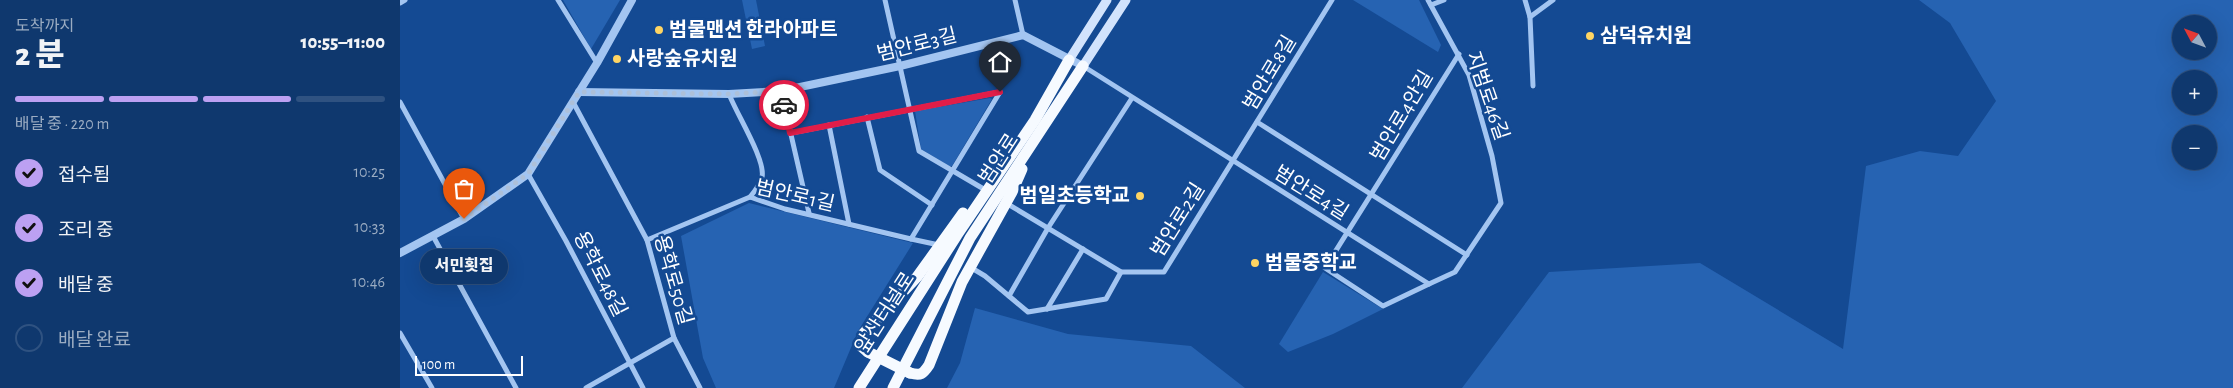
<!DOCTYPE html>
<html lang="ko">
<head>
<meta charset="utf-8">
<style>
	body { margin:0; font-family:"Alegreya Sans","Noto Sans KR",sans-serif; background:#1d4376; color:#f1f3f6; height:100vh; display:flex; flex-direction:column; font-size:19px; white-space:nowrap }
	* { box-sizing:border-box; margin:0 }
	p { font-size:16px; color:#9bacc2 }
	.icon { flex:none; width:28px; height:28px; fill:none; stroke:currentColor; stroke-width:2; stroke-linecap:round; stroke-linejoin:round }
	.map { position:relative; flex:1; overflow:hidden }
	.sheet { display:flex; flex-direction:column; background:#0f386e; width:400px }
	.sheet>* { flex:none }
	.needle { width:32px; rotate:311deg }
	.tools { position:absolute; left:1772px; top:15px; display:grid; gap:10px }
	.tools a { display:grid; place-items:center; width:45px; height:45px; border-radius:50%; background:#0f386e; box-shadow:0 5px 20px #0002,0 0 0 1px #2f5281; font-size:25px }
	.scale { position:absolute; left:15px; bottom:12px; width:108px; box-sizing:border-box; padding-left:5px; border:2px solid #fff; border-top:0; font-size:14px; line-height:18px; white-space:nowrap; color:#fff; -webkit-text-stroke:4px #144a93; paint-order:stroke }
	.pin { position:absolute; display:grid; place-items:center; width:42px; height:42px; color:#fff; margin:-51px -21px; border-radius:50% 50% 50% 0; rotate:-45deg; box-shadow:0 0 5px #0007 }
	.pin .icon { rotate:45deg }
	.courier { position:absolute; display:grid; place-items:center; width:50px; height:50px; margin:-25px; border:4px solid #e11d48; border-radius:50%; background:#fff; color:#222; box-shadow:0 1px 6px #0007 }
	.bubble { position:absolute; height:35px; border-radius:18px; background:#0f386e; box-shadow:0 5px 20px #0002,0 0 0 1px #2f5281; font-size:16px; font-weight:800; line-height:35px; text-align:center }
	.overview em { font-style:normal; font-weight:800 }
	.overview div { display:flex; flex-direction:column-reverse }
	.overview { display:flex; align-items:center; justify-content:space-between; height:85px; padding:0 15px }
	h1 { font-size:32px; font-weight:800; line-height:38px }
	.bar { display:grid; grid-template-columns:repeat(4,1fr); gap:8px 5px; align-content:center; height:60px; padding:0 15px }
	.bar i { height:6px; border-radius:4px; background:#2f5281 }
	.bar .active { background:#bca0f2 }
	.bar p { grid-column:span 4 }
	ol { padding:0 15px; list-style:none }
	li { display:flex; align-items:center; gap:15px; height:55px }
	li p { margin-inline-start:auto }
	li .icon { padding:5px; border-radius:50%; background:#bca0f2; color:#111; stroke-width:4 }
	li:last-child { color:#9bacc2 }
	li i { width:28px; height:28px; border:2px solid #2f5281; border-radius:50% }
	main { display:flex; flex:1; min-height:0 }
	.map>svg:first-child { display:block }
</style>
</head>
<body>
<main>
<section class="sheet">
<div class="overview"><div><h1>2 분</h1><p>도착까지</p></div><em>10:55–11:00</em></div>
<div class="bar"><i class="active"></i><i class="active"></i><i class="active"></i><i></i><p>배달 중 · 220 m</p></div>
<ol>
<li><svg class="icon" aria-label="check" viewBox="0 0 24 24"><path d="M5 12l5 5 9-10"/></svg>접수됨<p>10:25</p></li>
<li><svg class="icon" aria-label="check" viewBox="0 0 24 24"><path d="M5 12l5 5 9-10"/></svg>조리 중<p>10:33</p></li>
<li><svg class="icon" aria-label="check" viewBox="0 0 24 24"><path d="M5 12l5 5 9-10"/></svg>배달 중<p>10:46</p></li>
<li><i></i>배달 완료</li>
</ol>
</section>
<div class="map">
<svg width="1833" height="388" viewBox="0 0 1833 388">
	<rect width="100%" height="100%" fill="#144a93"/>
	<g fill="#2663b2" fill-rule="evenodd">
		<polygon points="163,0 220,0 191,49"/>
		<polygon points="342,0 356,0 365,46 352,49"/>
		<polygon points="953,0 1019,0 1041,45 1038,52"/>
		<path d="M 1519,0 L 1833,0 L 1833,388 L 1062,388 L 1149,272 L 1300,263 L 1443,349 L 1466,166 L 1520,151 L 1558,156 L 1596,101 L 1550,23 ZM 1781,24 L 1809,24 L 1809,51 L 1781,51 ZM 1781,79 L 1809,79 L 1809,106 L 1781,106 ZM 1781,134 L 1809,134 L 1809,161 L 1781,161 Z"/>
		<polygon points="590,98 592,99 552,166 549,166 521,149 515,111"/>
		<polygon points="349,203 513,243 458,331 434,388 316,388 303,358 281,236"/>
		<polygon points="923,272 983,309 933,334 888,352 879,344"/>
		<polygon points="575,308 668,334 791,346 845,388 547,388 560,363"/>
	</g>
	<g fill="none" stroke-linecap="round" stroke-linejoin="round">
		<g stroke="#a3c5f1" stroke-width="5">
			<polyline points="158,0 197,63"/>
			<polyline points="485,0 519,151 582,188"/>
			<polyline points="615,0 623,35"/>
			<polyline points="1125,0 1130,17 1133,86"/>
			<polyline points="0,3 5,0"/>
			<polyline points="1031,5 1044,0"/>
			<polyline points="1130,17 1153,0"/>
			<polyline points="683,66 1029,284 1055,272 1101,203 1092,156 1069,75 1028,0"/>
			<polyline points="381,91 409,213"/>
			<path d="M 329,94 C 336,113 366,160 362,177 C 360,185 355,191 350,197"/>
			<polyline points="0,102 64,219"/>
			<polyline points="173,102 247,240 274,338 300,388"/>
			<polyline points="467,117 480,170 532,205"/>
			<polyline points="857,122 1067,255"/>
			<polyline points="429,125 449,224"/>
			<polyline points="391,133 600,92"/>
			<polyline points="128,174 166,241 243,388"/>
			<polyline points="606,203 721,272 764,272 932,0"/>
			<polyline points="33,236 116,388"/>
			<polyline points="247,240 350,197 385,209 511,239"/>
			<polyline points="539,245 511,239 600,92"/>
			<polyline points="570,267 585,276 628,312 706,299 721,272"/>
			<polyline points="1029,284 983,306 925,268 1059,54"/>
			<polyline points="609,296 648,228 732,98"/>
			<polyline points="647,309 683,249"/>
			<polyline points="0,333 32,388"/>
			<polyline points="186,388 274,338"/>
		</g>
		<g stroke="#a3c5f1" stroke-width="8">
			<polyline points="179,92 329,94 381,91 500,66 623,35 683,66"/>
			<polyline points="0,253 64,219 128,174 197,63 232,0"/>
		</g>
		<g stroke="#d2e3fc" stroke-width="9">
			<polyline points="669,60 707,0"/>
			<polyline points="683,66 726,0"/>
		</g>
		<g stroke="#f6faff" stroke-width="11">
			<polyline points="468,352 461,346 463,334 517,277 563,213"/>
			<path d="M 510,373 C 521,376 523,374 529,365 L 562,282 L 612,192 L 622,169"/>
			<polyline points="459,388 557,235 635,120 669,60"/>
			<polyline points="493,388 570,238 683,66"/>
		</g>
		<polyline stroke="#f6faff" stroke-width="11" points="468,352 510,373"/>
	</g>
	<g fill="none" stroke-linecap="round" stroke-linejoin="round">
		<polyline stroke="#adc0d9" stroke-width="5" stroke-dasharray="0 9" points="64,219 128,174 179,92 329,94 381,91 384,105"/>
		<polyline stroke="#e11d48" stroke-width="6" points="384,105 390,133 600,92"/>
	</g>
	<g fill="#ffd563" stroke="#144a93" stroke-width="2">
		<circle cx="259" cy="30" r="5"/>
		<circle cx="1190" cy="36" r="5"/>
		<circle cx="217" cy="59" r="5"/>
		<circle cx="740" cy="196" r="5"/>
		<circle cx="855" cy="263" r="5"/>
	</g>
	<g text-anchor="middle" dominant-baseline="central" stroke-width="5" stroke-linejoin="round" paint-order="stroke">
		<g font-size="20" font-weight="bold" fill="#fff" stroke="#144a93" text-anchor="start">
			<text x="269" y="30">범물맨션 한라아파트</text>
			<text x="1200" y="36">삼덕유치원</text>
			<text x="227" y="59">사랑숲유치원</text>
			<text x="730" y="196" text-anchor="end">범일초등학교</text>
			<text x="865" y="263">범물중학교</text>
		</g>
		<g font-size="20" fill="#fff" stroke="#144a93">
			<text transform="translate(517 45) rotate(-14)">범안로3길</text>
			<text transform="translate(870 73) rotate(-59)">범안로8길</text>
			<text transform="translate(1087 96) rotate(71)">지범로46길</text>
			<text transform="translate(1002 116) rotate(-59)">범안로4안길</text>
			<text transform="translate(599 159) rotate(-57)">범안로</text>
			<text transform="translate(911 193) rotate(32)">범안로4길</text>
			<text transform="translate(395 196) rotate(13)">범안로1길</text>
			<text transform="translate(778 220) rotate(-58)">범안로2길</text>
			<text transform="translate(200 274) rotate(63)">용학로48길</text>
			<text transform="translate(273 280) rotate(74)">용학로50길</text>
			<text transform="translate(485 313) rotate(-57)">앞산터널로</text>
		</g>
	</g>
</svg>
<div class="tools">
<a><svg class="needle" viewBox="-14 -14 28 28"><path d="M0-13l5 13h-10z" fill="#e53935"/><path d="M0 13l5-13h-10z" fill="#9bacc2"/></svg></a>
<a>+</a>
<a>−</a>
</div>
<div class="scale">100 m</div>
<div class="pin" style="left:64px;top:219px;background:#ea580c"><svg class="icon" aria-label="bag" viewBox="0 0 24 24"><path d="M5 8h14l-1 12H6zM9 8a3 3 0 0 1 6 0"/></svg></div>
<div class="pin" style="left:600px;top:92px;background:#1f2937"><svg class="icon" aria-label="home" viewBox="0 0 24 24"><path d="M3 11l9-7 9 7M6 9v11h12V9"/></svg></div>
<div class="courier" style="left:384px;top:105px"><svg class="icon" aria-label="car" viewBox="0 0 24 24"><path d="M5 17H2v-5l4-1 3-4h7l3 4 3 1v5h-3M9 17h6M6 11h13"/><circle cx="7" cy="17" r="2"/><circle cx="17" cy="17" r="2"/></svg></div>
<div class="bubble" style="left:20px;top:249px;width:88px">서민횟집</div>
</div>
</main>
</body>
</html>
